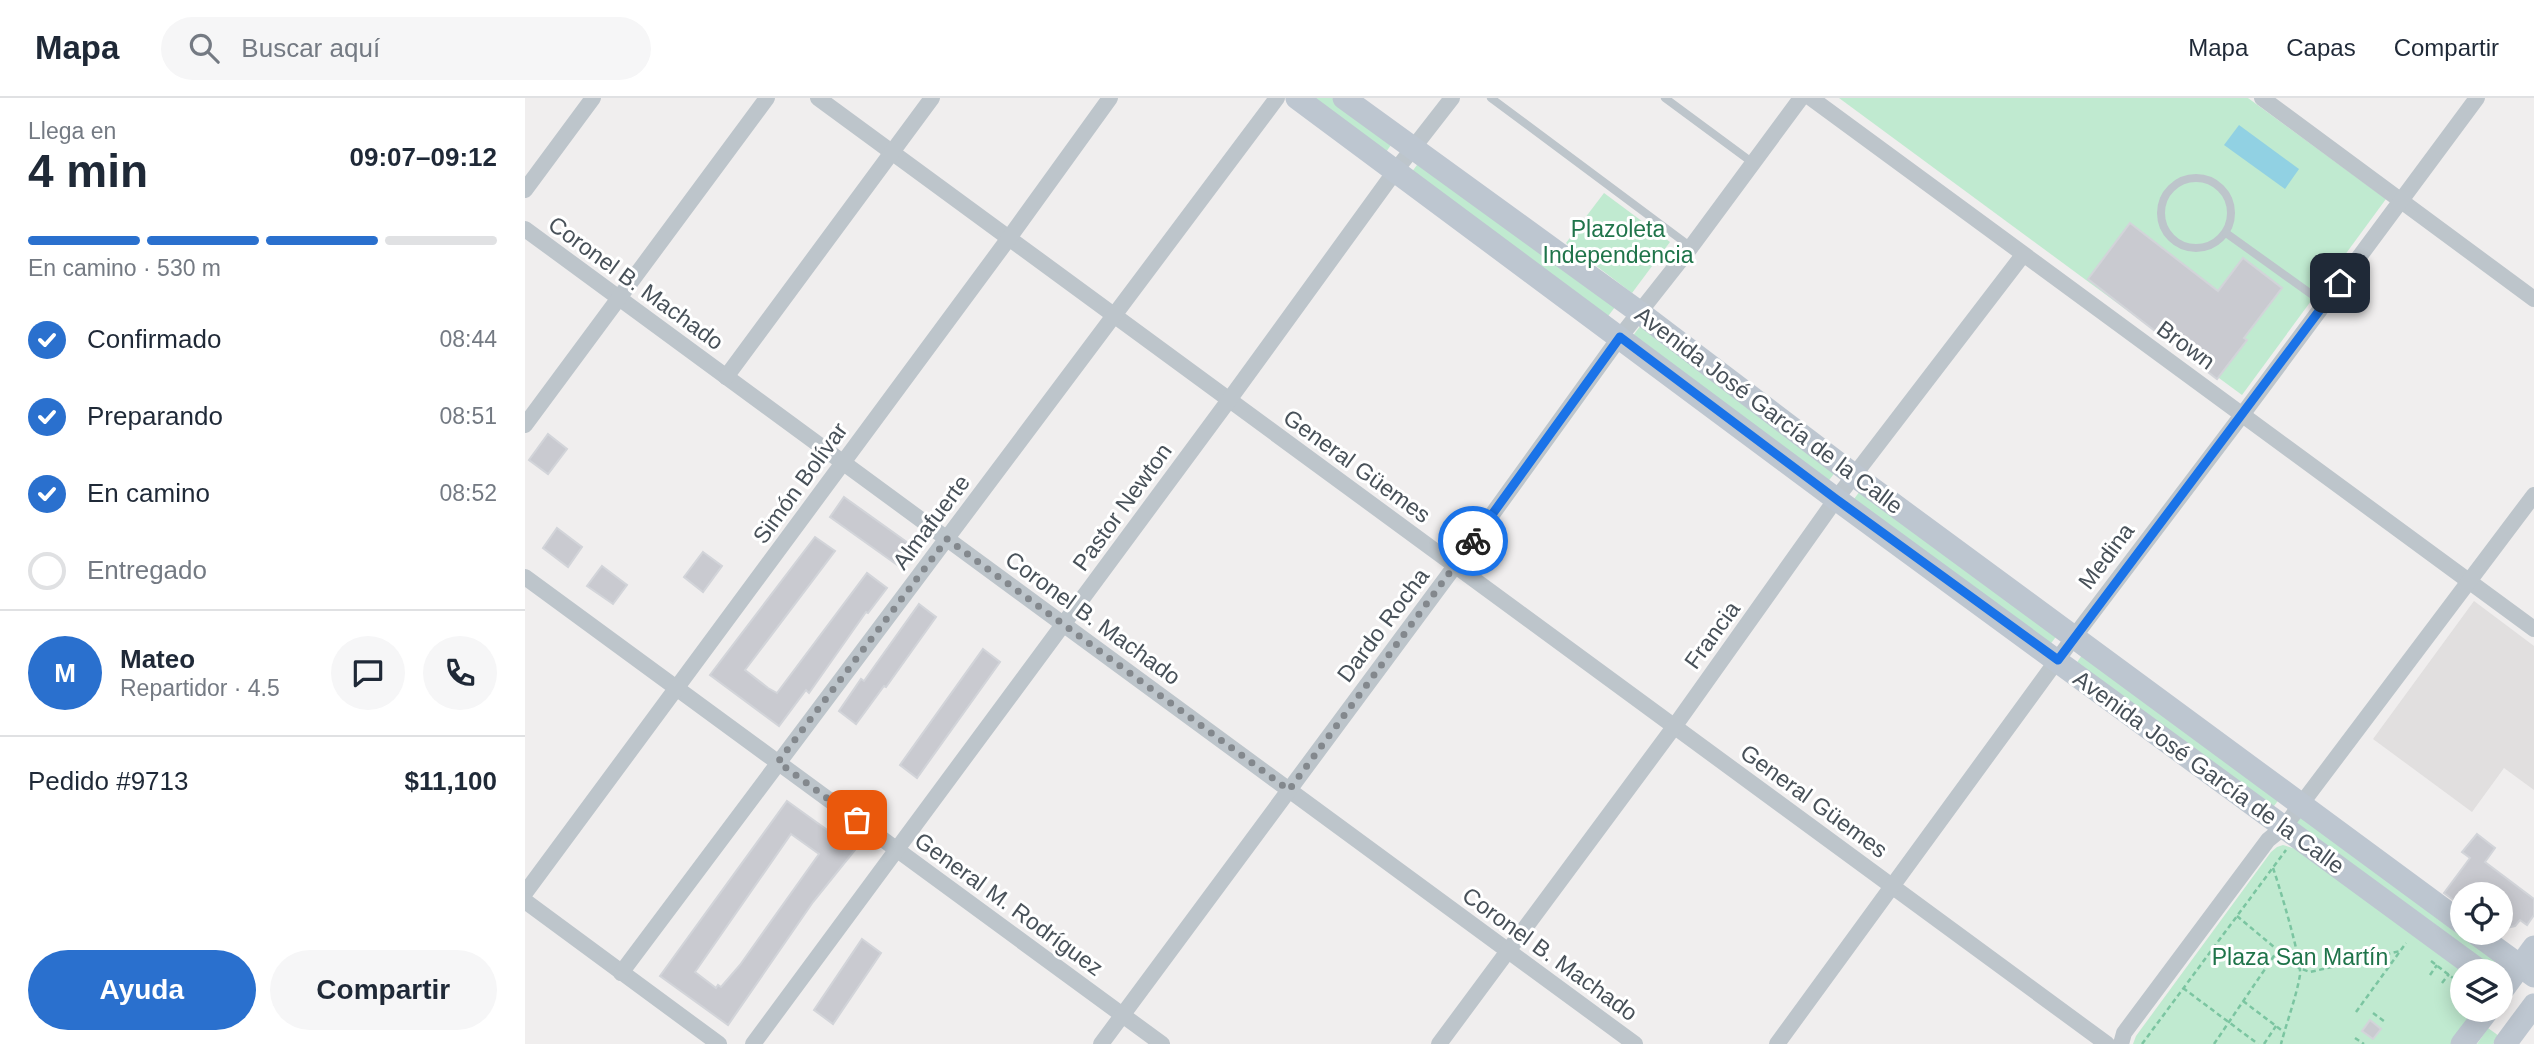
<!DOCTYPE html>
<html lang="es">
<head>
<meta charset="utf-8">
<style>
	body { margin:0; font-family:Arial,sans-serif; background:#f6f6f7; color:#1f2937; height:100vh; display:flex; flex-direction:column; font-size:26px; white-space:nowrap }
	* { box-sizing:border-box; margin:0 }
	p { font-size:23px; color:#747a83 }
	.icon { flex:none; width:38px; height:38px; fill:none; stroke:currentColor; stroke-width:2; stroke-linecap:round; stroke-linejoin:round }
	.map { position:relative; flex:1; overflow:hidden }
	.side { display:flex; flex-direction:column; background:#fff; width:525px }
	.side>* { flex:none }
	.fabs { position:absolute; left:1925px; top:784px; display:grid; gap:14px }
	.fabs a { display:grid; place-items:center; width:63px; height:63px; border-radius:50%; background:#fff; box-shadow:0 4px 18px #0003; font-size:35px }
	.pin { position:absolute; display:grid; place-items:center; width:60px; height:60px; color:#fff; margin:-30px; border-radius:14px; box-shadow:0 4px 10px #0006 }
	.courier { position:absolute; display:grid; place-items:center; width:70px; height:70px; margin:-35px; border:5px solid #1a73e8; border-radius:50%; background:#fff; color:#222; box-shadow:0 2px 9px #0007 }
	.head em { font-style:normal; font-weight:800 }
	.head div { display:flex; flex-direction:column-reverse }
	.head { display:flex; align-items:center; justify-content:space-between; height:119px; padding:0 28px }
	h1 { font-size:46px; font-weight:800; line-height:52px }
	.bar { display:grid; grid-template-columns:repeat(4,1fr); gap:10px 7px; align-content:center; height:84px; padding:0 28px }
	.bar i { height:9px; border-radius:5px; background:#e0e1e3 }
	.bar .selected { background:#2a70ce }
	.bar p { grid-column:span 4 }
	.line { display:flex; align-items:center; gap:18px; padding:0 28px; border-top:2px solid #e0e1e3 }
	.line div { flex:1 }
	.round { display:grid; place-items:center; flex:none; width:74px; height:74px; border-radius:37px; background:#f6f6f7 }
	ol { padding:0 28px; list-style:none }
	li { display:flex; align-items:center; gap:21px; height:77px }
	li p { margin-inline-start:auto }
	li .icon { padding:7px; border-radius:50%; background:#2a70ce; color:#fff; stroke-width:4 }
	li:last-child { color:#747a83 }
	li i { width:38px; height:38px; border:4px solid #e0e1e3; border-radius:50% }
	.cta { display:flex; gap:14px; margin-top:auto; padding:14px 28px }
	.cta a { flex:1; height:80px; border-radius:42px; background:#2a70ce; color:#fff; font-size:28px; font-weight:800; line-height:80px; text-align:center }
	.cta a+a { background:#f6f6f7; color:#1f2937 }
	header { display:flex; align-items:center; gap:42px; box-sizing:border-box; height:98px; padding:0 35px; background:#fff; border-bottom:2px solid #e0e1e3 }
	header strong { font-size:33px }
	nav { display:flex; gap:38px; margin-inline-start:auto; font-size:24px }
	.search { width:490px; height:63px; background:#f6f6f7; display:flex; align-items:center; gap:18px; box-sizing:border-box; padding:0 24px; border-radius:38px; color:#747a83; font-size:26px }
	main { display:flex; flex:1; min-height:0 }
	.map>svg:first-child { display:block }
</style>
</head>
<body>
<header>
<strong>Mapa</strong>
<div class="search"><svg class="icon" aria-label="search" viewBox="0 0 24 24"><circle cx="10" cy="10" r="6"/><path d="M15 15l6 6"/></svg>Buscar aquí</div>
<nav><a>Mapa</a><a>Capas</a><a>Compartir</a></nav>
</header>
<main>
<section class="side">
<div class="head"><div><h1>4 min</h1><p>Llega en</p></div><em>09:07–09:12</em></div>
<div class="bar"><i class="selected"></i><i class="selected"></i><i class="selected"></i><i></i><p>En camino · 530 m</p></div>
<ol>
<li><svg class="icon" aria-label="check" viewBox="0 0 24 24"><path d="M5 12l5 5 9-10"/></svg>Confirmado<p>08:44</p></li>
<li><svg class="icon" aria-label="check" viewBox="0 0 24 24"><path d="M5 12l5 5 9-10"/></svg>Preparando<p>08:51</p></li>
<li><svg class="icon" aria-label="check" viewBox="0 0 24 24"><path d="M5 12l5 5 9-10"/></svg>En camino<p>08:52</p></li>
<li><i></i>Entregado</li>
</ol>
<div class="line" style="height:126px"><b class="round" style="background:#2a70ce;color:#fff">M</b><div><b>Mateo</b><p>Repartidor · 4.5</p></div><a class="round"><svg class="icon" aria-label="chat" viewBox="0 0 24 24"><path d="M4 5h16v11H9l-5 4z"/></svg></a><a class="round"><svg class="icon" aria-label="phone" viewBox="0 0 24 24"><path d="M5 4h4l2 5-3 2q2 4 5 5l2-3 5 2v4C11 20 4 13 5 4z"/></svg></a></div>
<div class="line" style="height:91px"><div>Pedido #9713</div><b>$11,100</b></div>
<div class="cta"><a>Ayuda</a><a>Compartir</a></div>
</section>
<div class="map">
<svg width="2009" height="946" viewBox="0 0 2009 946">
	<rect width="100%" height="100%" fill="#f0eeee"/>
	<polygon fill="#e1dfdf" points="1949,503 2009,548 2009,692 1979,670 1947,714 1848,641"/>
	<g fill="#c0ead0">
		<polygon points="782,0 807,0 868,44 859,57"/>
		<polygon points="1314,0 1723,0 1861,101 1717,297"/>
		<polygon points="895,63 1090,209 1081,221 886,75"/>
		<polygon points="1079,95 1145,144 1107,195 1041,145"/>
		<polygon points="1116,227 1311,373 1302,385 1107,239"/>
		<polygon points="1335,393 1533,536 1524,548 1326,405"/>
		<polygon points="1557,557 1755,700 1746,712 1549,569"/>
		<polygon points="1776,717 1973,860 1964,872 1767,729"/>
		<polygon points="1758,747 1771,751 1937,873 1937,912 1954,912 1929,946 1608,946 1611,938 1746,754 1752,749"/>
		<polygon points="1963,930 1974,938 1968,946 1952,946"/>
	</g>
	<polygon fill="#91d1e3" points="1714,27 1774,71 1760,91 1699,47"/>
	<g fill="#c9cad0" stroke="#d2d4d9" stroke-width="2" fill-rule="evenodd">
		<polygon points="1605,125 1693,193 1718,160 1757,190 1719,240 1722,242 1692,281 1563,181"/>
		<polygon points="23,336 42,351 23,376 4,362"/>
		<polygon points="319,399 390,450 375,469 305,419"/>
		<polygon points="32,430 57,449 43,469 18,450"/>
		<polygon points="290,439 310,453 220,572 243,590 252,595 342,475 362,490 343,515 341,514 284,595 281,592 254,628 185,577"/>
		<polygon points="178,454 197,468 178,494 159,479"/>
		<polygon points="77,468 102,487 88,506 62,488"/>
		<polygon points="394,506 411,519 361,589 359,588 331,626 314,613 336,581 339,583"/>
		<polygon points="458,551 475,564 392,680 375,667"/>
		<path d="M 262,703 L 330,752 L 288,804 L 203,927 L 135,878 ZM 266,736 L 294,756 L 215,867 L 196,889 L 193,887 L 191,890 L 170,874 Z"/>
		<polygon points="1952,736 1970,750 1960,764 2009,801 2009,817 2002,827 1995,822 1990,828 1976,831 1976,796 1937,796 1937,808 1919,795 1945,760 1937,754"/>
		<polygon points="337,841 356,855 308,926 289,912"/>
		<polygon points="1845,922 1856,931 1848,941 1837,933"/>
	</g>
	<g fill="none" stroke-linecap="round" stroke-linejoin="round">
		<g stroke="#7bc5a1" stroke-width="2.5" stroke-dasharray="5 3.5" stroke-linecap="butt">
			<path d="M 1748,770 C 1754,787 1777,863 1775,877 C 1771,900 1762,923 1756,946"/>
			<polyline points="1712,818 1774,870 1785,874 1875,853"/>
			<polyline points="1906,863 1937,887"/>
			<polyline points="1905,877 1912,867"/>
			<polyline points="1917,885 1924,876"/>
			<polyline points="1658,890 1733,946"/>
			<polyline points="1718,903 1759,934"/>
			<polyline points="1831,914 1881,845"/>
			<polyline points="1848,915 1860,924"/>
			<polyline points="1830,940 1839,946"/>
			<polyline points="1617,946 1761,752"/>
			<polyline points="1689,946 1753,852"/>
			<polyline points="1739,946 1751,928"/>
		</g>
		<g stroke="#bdc5cb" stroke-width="8">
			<polyline points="966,0 1166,149"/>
			<polyline points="1140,0 1228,65"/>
			<circle cx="1671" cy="115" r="35"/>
			<polyline points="1701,135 1800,206"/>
		</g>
		<g stroke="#bdc5cb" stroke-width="16">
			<polyline points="293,0 1582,946"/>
			<polyline points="1286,0 2009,531"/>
			<polyline points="1737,0 2009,201"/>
			<polyline points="0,92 68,0"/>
			<polyline points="0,131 1110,946"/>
			<polyline points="201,279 407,0"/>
			<polyline points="0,327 242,0"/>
			<polyline points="0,479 637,946"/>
			<polyline points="0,795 484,140 585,0"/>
			<polyline points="0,803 194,946"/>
			<polyline points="96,875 752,0"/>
			<polyline points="228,946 704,302 871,72 927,0"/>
			<polyline points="576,946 930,468 1095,239 1166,149 1276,0"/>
			<polyline points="914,946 1149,629 1311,401 1498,157"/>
			<polyline points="1252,946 1549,539 1717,317 1952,0"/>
			<polyline points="1596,946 1599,935 1743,742 1759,729 2009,397"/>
		</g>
		<g stroke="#bdc6d0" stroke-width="23">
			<polyline points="772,0 1311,401 1955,873"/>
			<polyline points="819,0 1114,214 1330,378 1937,825"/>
			<polyline points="1950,835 2009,878"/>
			<polyline points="1976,894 2009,849"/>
			<polyline points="1937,946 1963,912"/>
			<polyline points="1980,946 2009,907"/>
		</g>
	</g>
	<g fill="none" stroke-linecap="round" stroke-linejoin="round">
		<polyline stroke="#83888d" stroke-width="7" stroke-dasharray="0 12.6" points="332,722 253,664 422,441 764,692 948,443"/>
		<polyline stroke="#1a73e8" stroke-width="9" points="948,443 1095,239 1311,401 1533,562 1815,185"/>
	</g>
	<g text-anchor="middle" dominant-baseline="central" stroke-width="6" stroke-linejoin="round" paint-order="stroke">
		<g font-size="23" fill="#1f744a" stroke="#fff">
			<text x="1093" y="131">Plazoleta<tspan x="1093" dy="26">Independencia</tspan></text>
			<text x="1775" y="859">Plaza San Martín</text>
		</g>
		<g font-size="23" fill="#485159" stroke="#fff">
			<text transform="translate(111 185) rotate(36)">Coronel B. Machado</text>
			<text transform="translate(1661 247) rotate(36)">Brown</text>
			<text transform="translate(1244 312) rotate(37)">Avenida José García de la Calle</text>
			<text transform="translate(832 368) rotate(36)">General Güemes</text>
			<text transform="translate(275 385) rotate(-54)">Simón Bolívar</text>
			<text transform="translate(597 409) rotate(-54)">Pastor Newton</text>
			<text transform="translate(406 424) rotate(-53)">Almafuerte</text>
			<text transform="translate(1581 458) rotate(-53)">Medina</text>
			<text transform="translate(568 520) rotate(36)">Coronel B. Machado</text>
			<text transform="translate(858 527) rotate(-53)">Dardo Rocha</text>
			<text transform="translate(1187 537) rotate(-54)">Francia</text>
			<text transform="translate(1684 674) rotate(36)">Avenida José García de la Calle</text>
			<text transform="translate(1289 703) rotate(36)">General Güemes</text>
			<text transform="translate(484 806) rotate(36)">General M. Rodríguez</text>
			<text transform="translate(1025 856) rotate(36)">Coronel B. Machado</text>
		</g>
	</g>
</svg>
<div class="fabs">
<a><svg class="icon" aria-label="locate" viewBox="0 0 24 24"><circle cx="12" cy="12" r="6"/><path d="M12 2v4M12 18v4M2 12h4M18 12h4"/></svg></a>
<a><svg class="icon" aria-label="layers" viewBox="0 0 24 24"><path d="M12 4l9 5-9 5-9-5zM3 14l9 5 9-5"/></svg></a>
</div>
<div class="pin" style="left:332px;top:722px;background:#ea580c"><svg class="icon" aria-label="bag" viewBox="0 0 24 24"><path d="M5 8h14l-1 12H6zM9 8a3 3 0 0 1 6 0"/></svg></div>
<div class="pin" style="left:1815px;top:185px;background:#1f2937"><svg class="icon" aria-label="home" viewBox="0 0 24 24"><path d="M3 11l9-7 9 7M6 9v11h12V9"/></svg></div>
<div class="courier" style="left:948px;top:443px"><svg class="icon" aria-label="bike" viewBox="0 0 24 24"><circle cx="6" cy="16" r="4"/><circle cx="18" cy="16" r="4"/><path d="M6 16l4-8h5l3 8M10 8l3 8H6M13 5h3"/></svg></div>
</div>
</main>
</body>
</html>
